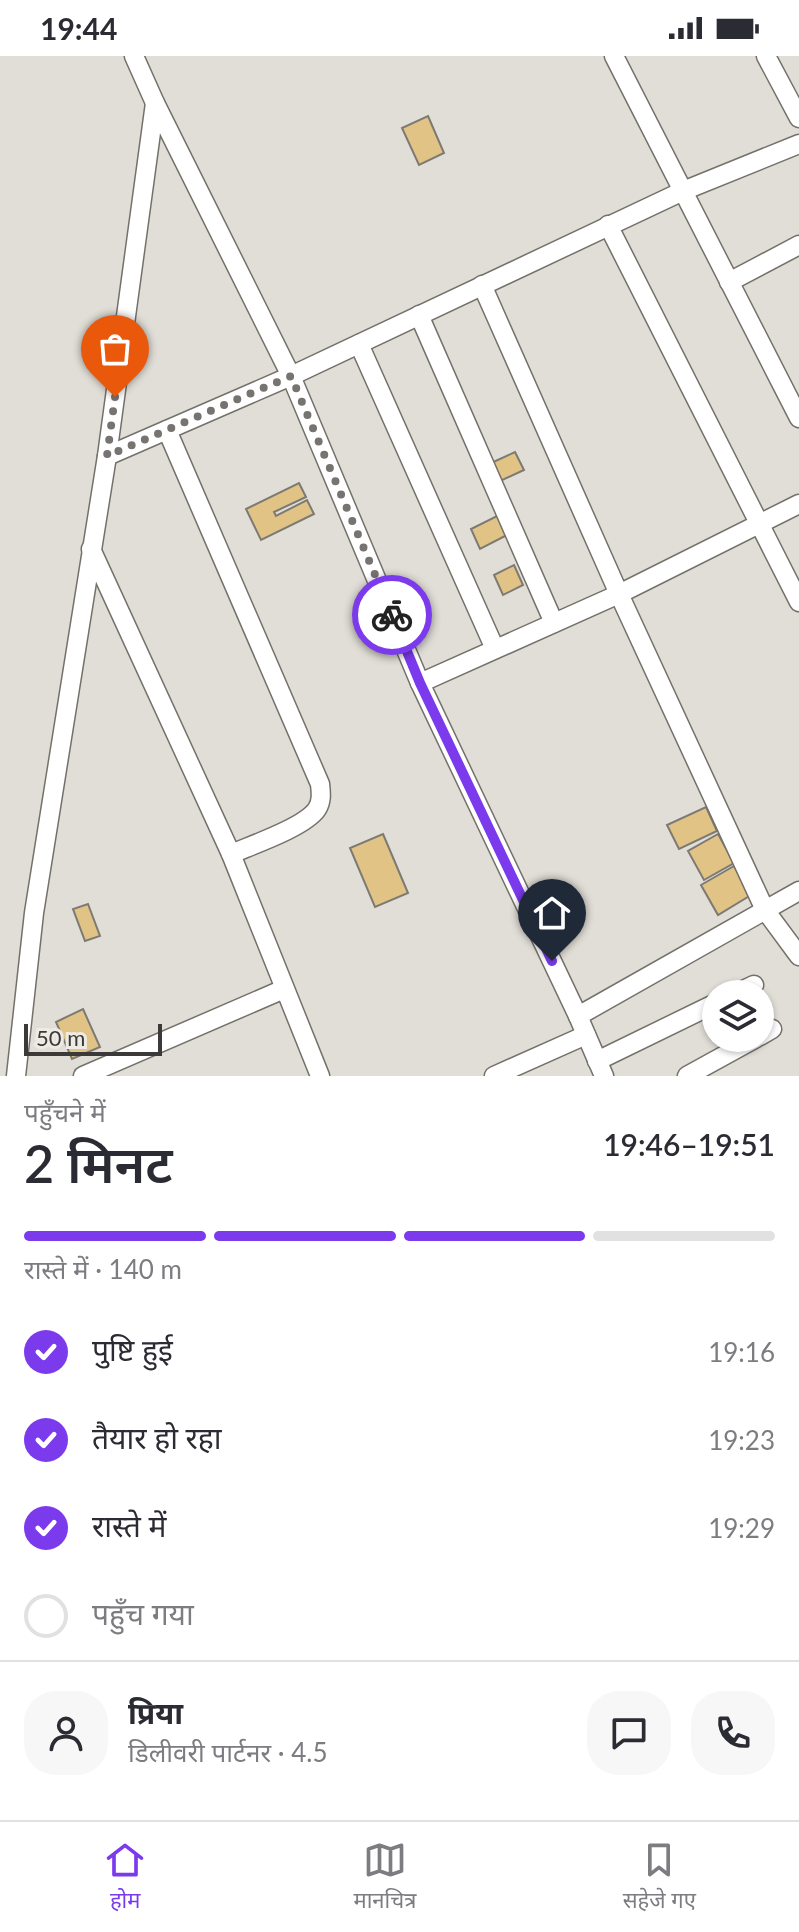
<!DOCTYPE html>
<html lang="hi">
<head>
<meta charset="utf-8">
<style>
	body { margin:0; font-family:Lato,"Noto Sans Devanagari",sans-serif; background:#f7f7f7; color:#2b2b33; height:100vh; display:flex; flex-direction:column; font-size:30px; white-space:nowrap }
	* { box-sizing:border-box; margin:0 }
	p { font-size:26px; color:#7c7c81 }
	.icon { flex:none; width:44px; height:44px; fill:none; stroke:currentColor; stroke-width:2; stroke-linecap:round; stroke-linejoin:round }
	.map { position:relative; height:1020px; overflow:hidden }
	.details { display:flex; flex-direction:column; background:#fff; flex:1 }
	.details>* { flex:none }
	.fabs { position:absolute; left:702px; top:924px; display:grid; gap:16px }
	.fabs a { display:grid; place-items:center; width:72px; height:72px; border-radius:50%; background:#fff; box-shadow:0 2px 6px #0004; font-size:40px }
	.scale { position:absolute; left:24px; bottom:20px; width:138px; box-sizing:border-box; padding-left:8px; border:4px solid #3c3a38; border-top:0; font-size:22px; line-height:28px; white-space:nowrap; color:#3c3a38; -webkit-text-stroke:6px #eeebe5; paint-order:stroke }
	.pin { position:absolute; display:grid; place-items:center; width:68px; height:68px; color:#fff; margin:-82px -34px; border-radius:50% 50% 50% 0; rotate:-45deg; box-shadow:0 0 8px #0007 }
	.pin .icon { rotate:45deg }
	.courier { position:absolute; display:grid; place-items:center; width:80px; height:80px; margin:-40px; border:6px solid #7c3aed; border-radius:50%; background:#fff; color:#222; box-shadow:0 2px 10px #0007 }
	.overview em { font-style:normal; font-weight:600 }
	.overview div { display:flex; flex-direction:column-reverse }
	.overview { display:flex; align-items:center; justify-content:space-between; height:136px; padding:0 24px }
	h1 { font-size:52px; font-weight:600; line-height:60px }
	.bar { display:grid; grid-template-columns:repeat(4,1fr); gap:12px 8px; align-content:center; height:96px; padding:0 24px }
	.bar i { height:10px; border-radius:6px; background:#e1e1e2 }
	.bar .current { background:#7c3aed }
	.bar p { grid-column:span 4 }
	.line { display:flex; align-items:center; gap:20px; padding:0 24px; border-top:2px solid #e1e1e2 }
	.line div { flex:1 }
	.round { display:grid; place-items:center; flex:none; width:84px; height:84px; border-radius:32px; background:#f7f7f7 }
	ol { padding:0 24px; list-style:none }
	li { display:flex; align-items:center; gap:24px; height:88px }
	li p { margin-inline-start:auto }
	li .icon { padding:8px; border-radius:50%; background:#7c3aed; color:#fff; stroke-width:4 }
	li:last-child { color:#7c7c81 }
	li i { width:44px; height:44px; border:4px solid #e1e1e2; border-radius:50% }
	.status { display:flex; justify-content:space-between; align-items:center; height:56px; padding:0 40px; background:#fff; direction:ltr }
	.status svg { height:22px; fill:currentColor }
	.tab-bar { display:flex; justify-content:space-around; align-items:center; height:112px; border-top:2px solid #e1e1e2; background:#fff; font-size:22px; color:#7c7c81 }
	.tab-bar a { display:grid; justify-items:center; gap:4px }
	.tab-bar .current { color:#7c3aed }
	.map>svg:first-child { display:block }
</style>
</head>
<body>
<div class="status"><b>19:44</b><svg viewBox="0 0 49 12"><path d="M0 12V9h3v3zM5 12V6h3v6zM10 12V3h3v9zM15 12V0h3v12zM26 1h20v11H26zM47 4h2v5h-2z"/></svg></div>
<div class="map">
<svg width="799" height="1020" viewBox="0 0 799 1020">
	<rect width="100%" height="100%" fill="#e1ded7"/>
	<g fill="#e2c386" stroke="#7d7a74" stroke-width="2">
		<polygon points="428,60 444,97 419,109 402,72"/>
		<polygon points="515,396 524,414 498,426 489,408"/>
		<polygon points="299,427 306,441 274,456 276,460 307,444 314,458 261,484 246,453"/>
		<polygon points="497,460 507,479 480,493 471,473"/>
		<polygon points="514,509 523,529 503,539 494,519"/>
		<polygon points="706,751 717,775 679,793 667,769"/>
		<polygon points="383,778 408,837 375,851 350,792"/>
		<polygon points="718,778 734,807 704,824 688,795"/>
		<polygon points="734,810 751,839 718,859 701,829"/>
		<polygon points="88,848 100,880 85,885 73,853"/>
		<polygon points="83,953 100,991 72,1003 56,966"/>
	</g>
	<g fill="none" stroke-linecap="round" stroke-linejoin="round">
		<defs>
			<g id="minor">
				<polyline points="134,0 155,47 291,320 420,627 578,960 604,1020"/>
				<polyline points="614,0 799,362"/>
				<polyline points="766,0 799,62"/>
				<polyline points="608,169 799,546"/>
				<polyline points="729,226 799,189"/>
				<polyline points="482,229 619,538 765,854 799,900"/>
				<polyline points="419,259 554,567"/>
				<polyline points="359,288 495,593"/>
				<path d="M 167,374 L 320,728 C 321,737 322,745 317,753 C 305,771 252,789 231,798"/>
				<polyline points="107,400 291,320 683,135 799,88"/>
				<polyline points="91,493 231,798 320,1020"/>
				<polyline points="420,627 619,538 799,448"/>
				<polyline points="735,938 754,929"/>
				<polyline points="578,960 799,835"/>
				<polyline points="760,980 772,973"/>
				<polyline points="597,1005 716,947"/>
				<polyline points="16,1020 34,857 107,400 155,47"/>
				<polyline points="83,1020 284,933"/>
				<polyline points="494,1020 586,979"/>
				<polyline points="687,1020 756,982"/>
			</g>
		</defs>
		<use href="#minor" stroke="#74716b" stroke-width="21"/>
		<use href="#minor" stroke="#fff" stroke-width="18"/>
	</g>
	<g fill="none" stroke-linecap="round" stroke-linejoin="round">
		<polyline stroke="#767370" stroke-width="8" stroke-dasharray="0 14.4" points="115,341 107,400 291,320 392,559"/>
		<polyline stroke="#7c3aed" stroke-width="10" points="392,559 420,627 552,905"/>
	</g>
</svg>
<div class="fabs">
<a><svg class="icon" aria-label="layers" viewBox="0 0 24 24"><path d="M12 4l9 5-9 5-9-5zM3 14l9 5 9-5"/></svg></a>
</div>
<div class="scale">50 m</div>
<div class="pin" style="left:115px;top:341px;background:#ea580c"><svg class="icon" aria-label="bag" viewBox="0 0 24 24"><path d="M5 8h14l-1 12H6zM9 8a3 3 0 0 1 6 0"/></svg></div>
<div class="pin" style="left:552px;top:905px;background:#1f2937"><svg class="icon" aria-label="home" viewBox="0 0 24 24"><path d="M3 11l9-7 9 7M6 9v11h12V9"/></svg></div>
<div class="courier" style="left:392px;top:559px"><svg class="icon" aria-label="bike" viewBox="0 0 24 24"><circle cx="6" cy="16" r="4"/><circle cx="18" cy="16" r="4"/><path d="M6 16l4-8h5l3 8M10 8l3 8H6M13 5h3"/></svg></div>
</div>
<section class="details">
<div class="overview"><div><h1>2 मिनट</h1><p>पहुँचने में</p></div><em>19:46–19:51</em></div>
<div class="bar"><i class="current"></i><i class="current"></i><i class="current"></i><i></i><p>रास्ते में · 140 m</p></div>
<ol>
<li><svg class="icon" aria-label="check" viewBox="0 0 24 24"><path d="M5 12l5 5 9-10"/></svg>पुष्टि हुई<p>19:16</p></li>
<li><svg class="icon" aria-label="check" viewBox="0 0 24 24"><path d="M5 12l5 5 9-10"/></svg>तैयार हो रहा<p>19:23</p></li>
<li><svg class="icon" aria-label="check" viewBox="0 0 24 24"><path d="M5 12l5 5 9-10"/></svg>रास्ते में<p>19:29</p></li>
<li><i></i>पहुँच गया</li>
</ol>
<div class="line" style="height:144px"><a class="round"><svg class="icon" aria-label="person" viewBox="0 0 24 24"><circle cx="12" cy="8" r="4"/><path d="M4 21q1-7 8-7t8 7"/></svg></a><div><b>प्रिया</b><p>डिलीवरी पार्टनर · 4.5</p></div><a class="round"><svg class="icon" aria-label="chat" viewBox="0 0 24 24"><path d="M4 5h16v11H9l-5 4z"/></svg></a><a class="round"><svg class="icon" aria-label="phone" viewBox="0 0 24 24"><path d="M5 4h4l2 5-3 2q2 4 5 5l2-3 5 2v4C11 20 4 13 5 4z"/></svg></a></div>
</section>
<nav class="tab-bar">
<a class="current"><svg class="icon" aria-label="home" viewBox="0 0 24 24"><path d="M3 11l9-7 9 7M6 9v11h12V9"/></svg>होम</a>
<a><svg class="icon" aria-label="map" viewBox="0 0 24 24"><path d="M3 6l6-2 6 2 6-2v14l-6 2-6-2-6 2zM9 4v14M15 6v14"/></svg>मानचित्र</a>
<a><svg class="icon" aria-label="saved" viewBox="0 0 24 24"><path d="M7 4h10v16l-5-4-5 4z"/></svg>सहेजे गए</a>
</nav>
</body>
</html>
